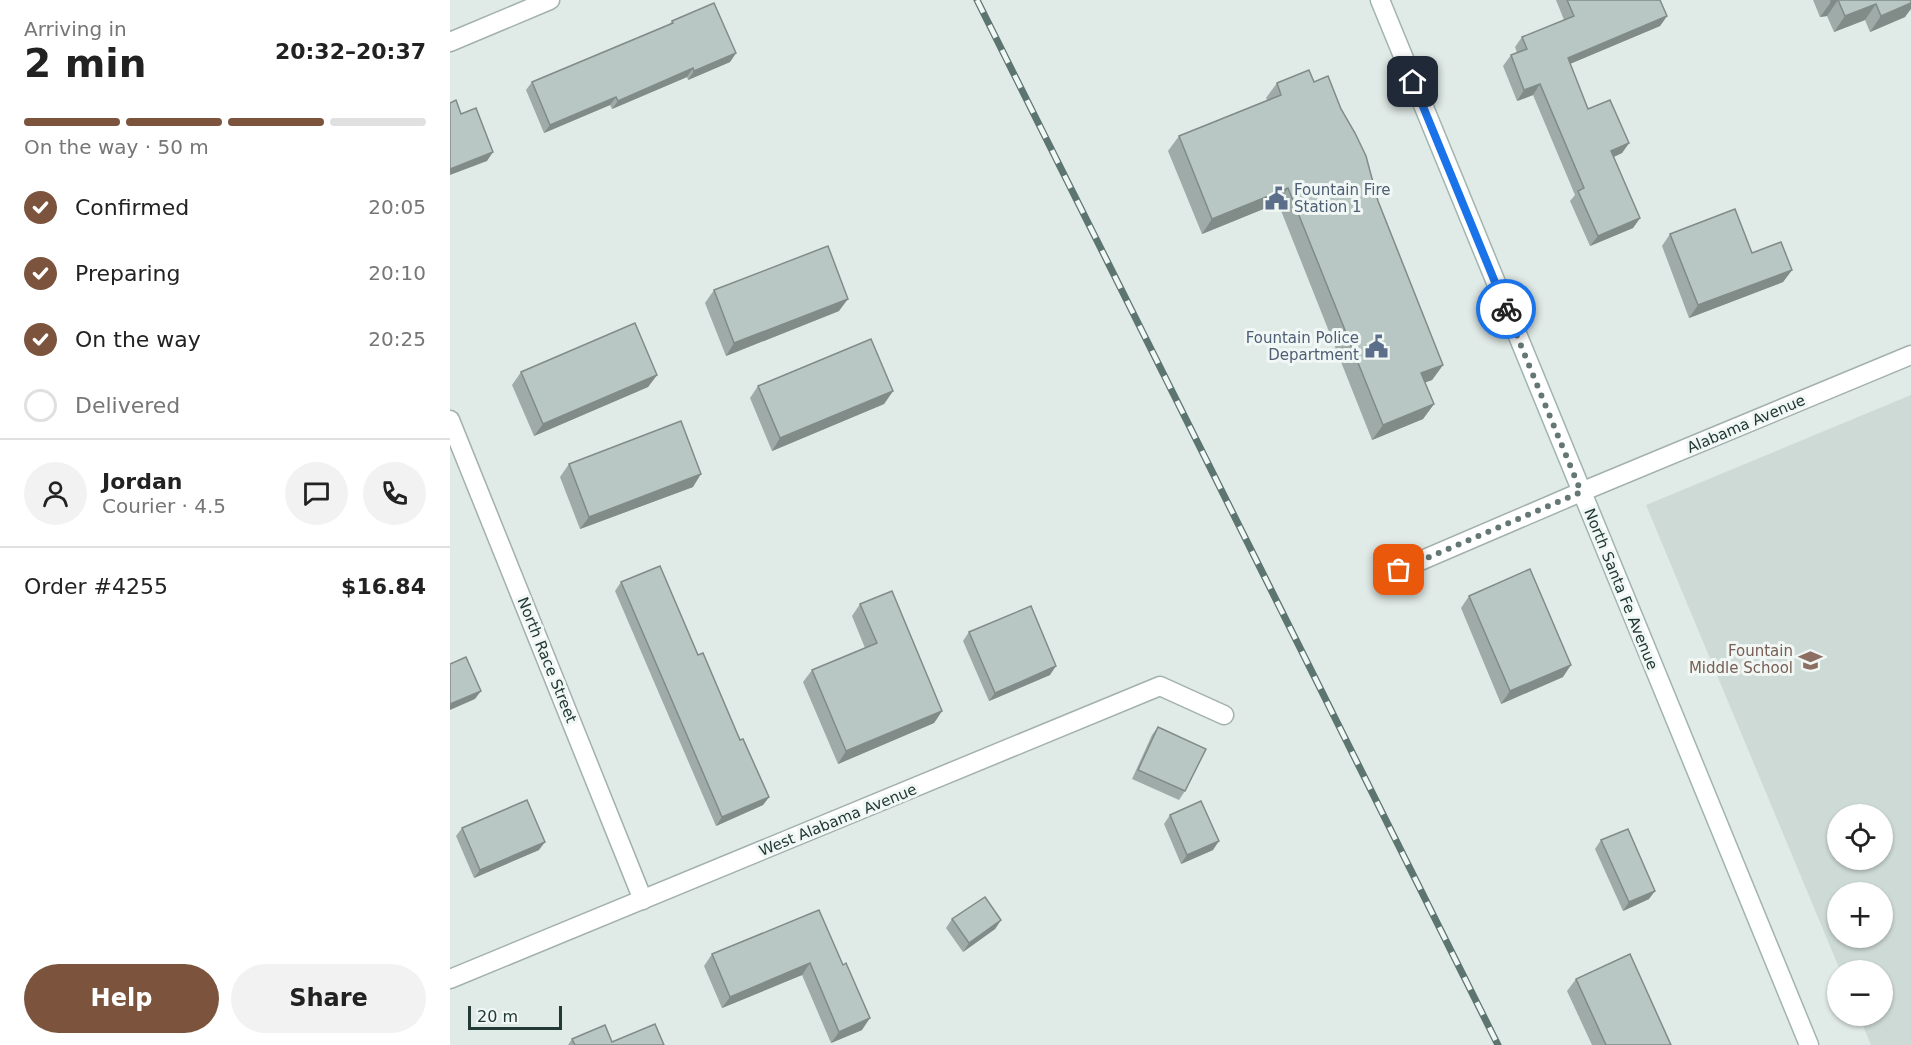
<!DOCTYPE html>
<html lang="en">
<head>
<meta charset="utf-8">
<style>
	body { margin:0; font-family:"DejaVu Sans",sans-serif; background:#f2f2f2; color:#222; height:100vh; display:flex; flex-direction:column; font-size:22px; white-space:nowrap }
	* { box-sizing:border-box; margin:0 }
	p { font-size:20px; color:#767676 }
	.icon { flex:none; width:33px; height:33px; fill:none; stroke:currentColor; stroke-width:2; stroke-linecap:round; stroke-linejoin:round }
	.map { position:relative; flex:1; overflow:hidden }
	.side { display:flex; flex-direction:column; background:#fff; width:450px }
	.side>* { flex:none }
	.fabs { position:absolute; left:1377px; top:804px; display:grid; gap:12px }
	.fabs a { display:grid; place-items:center; width:66px; height:66px; border-radius:50%; background:#fff; box-shadow:0 2px 4px #0004; font-size:30px }
	.scale { position:absolute; left:18px; bottom:15px; width:94px; box-sizing:border-box; padding-left:6px; border:3px solid #223936; border-top:0; font-size:16px; line-height:21px; white-space:nowrap; color:#223936; -webkit-text-stroke:4px #f0f7f4; paint-order:stroke }
	.pin { position:absolute; display:grid; place-items:center; width:51px; height:51px; color:#fff; margin:-26px; border-radius:12px; box-shadow:0 3px 9px #0006 }
	.courier { position:absolute; display:grid; place-items:center; width:60px; height:60px; margin:-30px; border:4px solid #1a73e8; border-radius:50%; background:#fff; color:#222; box-shadow:0 2px 8px #0007 }
	.summary em { font-style:normal; font-weight:800 }
	.summary div { display:flex; flex-direction:column-reverse }
	.summary { display:flex; align-items:center; justify-content:space-between; height:102px; padding:0 24px }
	h1 { font-size:39px; font-weight:800; line-height:45px }
	.bar { display:grid; grid-template-columns:repeat(4,1fr); gap:9px 6px; align-content:center; height:72px; padding:0 24px }
	.bar i { height:8px; border-radius:4px; background:#e0e0e0 }
	.bar .on { background:#7c543d }
	.bar p { grid-column:span 4 }
	.line { display:flex; align-items:center; gap:15px; padding:0 24px; border-top:2px solid #e0e0e0 }
	.line div { flex:1 }
	.round { display:grid; place-items:center; flex:none; width:63px; height:63px; border-radius:32px; background:#f2f2f2 }
	ol { padding:0 24px; list-style:none }
	li { display:flex; align-items:center; gap:18px; height:66px }
	li p { margin-inline-start:auto }
	li .icon { padding:6px; border-radius:50%; background:#7c543d; color:#fff; stroke-width:4 }
	li:last-child { color:#767676 }
	li i { width:33px; height:33px; border:3px solid #e0e0e0; border-radius:50% }
	.cta { display:flex; gap:12px; margin-top:auto; padding:12px 24px }
	.cta a { flex:1; height:69px; border-radius:36px; background:#7c543d; color:#fff; font-size:24px; font-weight:800; line-height:69px; text-align:center }
	.cta a+a { background:#f2f2f2; color:#222 }
	main { display:flex; flex:1; min-height:0 }
	.map>svg:first-child { display:block }
</style>
</head>
<body>
<main>
<section class="side">
<div class="summary"><div><h1>2 min</h1><p>Arriving in</p></div><em>20:32–20:37</em></div>
<div class="bar"><i class="on"></i><i class="on"></i><i class="on"></i><i></i><p>On the way · 50 m</p></div>
<ol>
<li><svg class="icon" aria-label="check" viewBox="0 0 24 24"><path d="M5 12l5 5 9-10"/></svg>Confirmed<p>20:05</p></li>
<li><svg class="icon" aria-label="check" viewBox="0 0 24 24"><path d="M5 12l5 5 9-10"/></svg>Preparing<p>20:10</p></li>
<li><svg class="icon" aria-label="check" viewBox="0 0 24 24"><path d="M5 12l5 5 9-10"/></svg>On the way<p>20:25</p></li>
<li><i></i>Delivered</li>
</ol>
<div class="line" style="height:108px"><a class="round"><svg class="icon" aria-label="person" viewBox="0 0 24 24"><circle cx="12" cy="8" r="4"/><path d="M4 21q1-7 8-7t8 7"/></svg></a><div><b>Jordan</b><p>Courier · 4.5</p></div><a class="round"><svg class="icon" aria-label="chat" viewBox="0 0 24 24"><path d="M4 5h16v11H9l-5 4z"/></svg></a><a class="round"><svg class="icon" aria-label="phone" viewBox="0 0 24 24"><path d="M5 4h4l2 5-3 2q2 4 5 5l2-3 5 2v4C11 20 4 13 5 4z"/></svg></a></div>
<div class="line" style="height:78px"><div>Order #4255</div><b>$16.84</b></div>
<div class="cta"><a>Help</a><a>Share</a></div>
</section>
<div class="map">
<svg width="1461" height="1045" viewBox="0 0 1461 1045">
	<rect width="100%" height="100%" fill="#e0eae7"/>
	<path fill="#cedad6" fill-rule="evenodd" d="M 1461,395 L 1461,1045 L 1421,1045 L 1409,1016 L 1432,1016 L 1432,970 L 1390,970 L 1196,505 ZM 1388,814 L 1432,814 L 1432,860 L 1388,860 ZM 1388,892 L 1432,892 L 1432,938 L 1388,938 Z"/>
	<g fill="none" stroke-linecap="round" stroke-linejoin="round">
		<defs>
			<g id="minor">
				<polyline points="0,42 100,0"/>
				<polyline points="0,420 193,900"/>
				<polyline points="949,570 1131,492 1461,355"/>
				<polyline points="0,979 710,686 774,715"/>
			</g>
			<polyline id="secondary" points="930,0 1359,1045"/>
		</defs>
		<use href="#minor" stroke="#a3b1ae" stroke-width="21"/>
		<use href="#secondary" stroke="#a0b5b0" stroke-width="21"/>
		<use href="#minor" stroke="#fff" stroke-width="18"/>
		<use href="#secondary" stroke="#fff" stroke-width="18"/>
		<defs>
			<polyline id="rail" points="527,0 1048,1045"/>
		</defs>
		<use href="#rail" stroke="#5c7571" stroke-width="7"/>
		<use href="#rail" stroke="#f0f7f4" stroke-width="4.5" stroke-dasharray="14" stroke-linecap="butt"/>
	</g>
	<g fill="#9eaba8">
		<polygon points="1106,0 1210,0 1217,16 1210,26 1120,64 1138,109 1179,143 1172,153 1164,157 1190,218 1183,228 1140,246 1120,201 1125,195 1083,95 1067,101 1053,66 1061,55 1067,53 1065,47 1072,37 1114,20"/>
		<polygon points="1363,0 1461,0 1455,17 1420,32 1415,20 1384,32 1377,16 1370,17"/>
		<polygon points="222,21 286,53 280,62 238,80 237,77 162,109 160,105 94,133 76,90 82,82 220,24"/>
		<polygon points="864,82 928,201 993,365 982,380 975,382 984,404 973,419 922,440 828,203 752,234 718,151 729,136 817,100 816,98 827,83"/>
		<polygon points="1220,234 1302,253 1342,270 1333,282 1239,318 1212,246"/>
		<polygon points="264,290 389,311 276,356 255,303"/>
		<polygon points="71,372 207,375 198,387 84,436 62,385"/>
		<polygon points="308,386 443,391 434,404 322,451 300,398"/>
		<polygon points="119,464 243,487 130,529 110,477"/>
		<polygon points="171,582 248,655 319,797 313,805 266,826 165,591"/>
		<polygon points="1019,596 1113,677 1051,704 1011,608"/>
		<polygon points="410,604 492,711 484,723 388,764 353,682 362,670 415,648 402,616"/>
		<polygon points="519,632 600,675 539,701 513,641"/>
		<polygon points="708,727 735,791 729,800 682,779 702,735"/>
		<polygon points="720,815 763,850 731,864 714,824"/>
		<polygon points="12,828 89,850 24,878 6,836"/>
		<polygon points="1151,840 1199,899 1173,911 1145,849"/>
		<polygon points="369,910 412,1030 381,1043 352,975 272,1008 254,966 262,954"/>
		<polygon points="502,919 551,920 545,929 513,952 496,928"/>
		<polygon points="1126,979 1221,1045 1142,1045 1117,991"/>
		<polygon points="122,1039 162,1042 214,1045 118,1045"/>
	</g>
	<g fill="#818b88">
		<polygon points="1388,0 1377,16 1370,17 1381,2"/>
		<polygon points="1461,3 1461,9 1455,17 1420,32 1431,16"/>
		<polygon points="1426,4 1415,20 1384,32 1395,16"/>
		<polygon points="1217,16 1210,26 1110,68 1118,58"/>
		<polygon points="286,53 280,62 238,80 244,71"/>
		<polygon points="243,68 237,77 162,109 168,101"/>
		<polygon points="1090,84 1083,95 1067,101 1074,90"/>
		<polygon points="166,97 160,105 94,133 100,125"/>
		<polygon points="1179,143 1172,153 1154,161 1161,151"/>
		<polygon points="43,152 37,161 0,175 0,169"/>
		<polygon points="838,188 828,203 752,234 762,219"/>
		<polygon points="1190,218 1183,228 1140,246 1148,236"/>
		<polygon points="1342,270 1333,282 1239,318 1248,305"/>
		<polygon points="398,299 389,311 276,356 284,343"/>
		<polygon points="993,365 982,380 961,388 971,373"/>
		<polygon points="207,375 198,387 84,436 93,424"/>
		<polygon points="443,391 434,404 322,451 330,438"/>
		<polygon points="984,404 973,419 922,440 933,425"/>
		<polygon points="251,474 243,487 130,529 139,517"/>
		<polygon points="1121,665 1113,677 1051,704 1060,691"/>
		<polygon points="606,666 600,675 539,701 545,693"/>
		<polygon points="31,691 25,699 0,710 0,704"/>
		<polygon points="492,711 484,723 388,764 396,751"/>
		<polygon points="319,797 313,805 266,826 272,817"/>
		<polygon points="769,841 763,850 731,864 737,855"/>
		<polygon points="95,842 89,850 24,878 30,870"/>
		<polygon points="1205,891 1199,899 1173,911 1179,902"/>
		<polygon points="551,920 545,929 513,952 519,943"/>
		<polygon points="360,963 352,975 272,1008 280,997"/>
		<polygon points="420,1018 412,1030 381,1043 389,1032"/>
	</g>
	<g fill="#b8c7c3" stroke="#818b88" stroke-width="1.5">
		<polygon points="1117,0 1210,0 1217,16 1118,58 1138,109 1160,100 1179,143 1161,151 1190,218 1148,236 1128,191 1134,188 1090,84 1074,90 1061,55 1077,49 1072,37 1124,16"/>
		<polygon points="1381,0 1461,0 1461,3 1431,16 1426,4 1395,16 1388,0 1381,2"/>
		<polygon points="264,3 286,53 244,71 243,68 168,101 166,97 100,125 82,82 223,23 222,21"/>
		<polygon points="859,70 864,82 878,76 891,109 905,133 916,156 928,201 993,365 971,373 984,404 933,425 838,188 762,219 729,136 831,95 827,83"/>
		<polygon points="6,100 11,114 26,108 43,152 0,169 0,103"/>
		<polygon points="1285,209 1302,253 1331,242 1342,270 1248,305 1220,234"/>
		<polygon points="378,246 398,299 284,343 264,290"/>
		<polygon points="185,323 207,375 93,424 71,372"/>
		<polygon points="421,339 443,391 330,438 308,386"/>
		<polygon points="231,421 251,474 139,517 119,464"/>
		<polygon points="210,566 248,655 253,653 290,740 293,739 319,797 272,817 171,582"/>
		<polygon points="1080,569 1121,665 1060,691 1019,596"/>
		<polygon points="442,591 492,711 396,751 362,670 427,643 410,604"/>
		<polygon points="581,606 606,666 545,693 519,632"/>
		<polygon points="16,657 31,691 0,704 0,664"/>
		<polygon points="708,727 756,749 735,791 688,770"/>
		<polygon points="77,800 95,842 30,870 12,828"/>
		<polygon points="751,801 769,841 737,855 720,815"/>
		<polygon points="1178,829 1205,891 1179,902 1151,840"/>
		<polygon points="535,897 551,920 519,943 502,919"/>
		<polygon points="369,910 393,965 396,963 420,1018 389,1032 360,963 280,997 262,954"/>
		<polygon points="1180,954 1221,1045 1156,1045 1126,979"/>
		<polygon points="205,1024 214,1045 125,1045 122,1039 155,1025 162,1042"/>
	</g>
	<g fill="none" stroke-linecap="round" stroke-linejoin="round">
		<polyline stroke="#647774" stroke-width="6" stroke-dasharray="0 10.8" points="949,570 1131,492 1056,309"/>
		<polyline stroke="#1a73e8" stroke-width="8" points="963,82 1056,309"/>
	</g>
	<defs>
		<symbol id="civic-bare" viewBox="-9 -9 18 18"><path d="M-.6-6.5H3V-4.5H.6V-3L4-1V1h2V6H-6V1h2V-1L-.6-3ZM-1.2 2.5V6h2.4V2.5Z" fill="#5c6f8a" stroke="#f0f7f4" stroke-width="2.5" paint-order="stroke"/></symbol>
		<symbol id="school-bare" viewBox="-9 -9 18 18"><path d="M0-5L7-2L0 1L-7-2ZM-4 1L0 2.5L4 1V4Q0 6-4 4Z" fill="#8d6e63" stroke="#f0f7f4" stroke-width="2.5" paint-order="stroke"/></symbol>
	</defs>
	<g fill-rule="evenodd">
		<use href="#civic-bare" x="810" y="182" width="33" height="33"/>
		<use href="#civic-bare" x="910" y="330" width="33" height="33"/>
		<use href="#school-bare" x="1344" y="644" width="33" height="33"/>
	</g>
	<g text-anchor="middle" dominant-baseline="central" stroke-width="6" stroke-linejoin="round" paint-order="stroke">
		<g font-size="15" fill="#4e5e75" stroke="#f0f7f4" text-anchor="start">
			<text x="844" y="190">Fountain Fire<tspan x="844" dy="17">Station 1</tspan></text>
			<text x="909" y="338" text-anchor="end">Fountain Police<tspan x="909" dy="17">Department</tspan></text>
		</g>
		<g font-size="15" fill="#223936" stroke="#f0f7f4">
			<text transform="translate(1296 424) rotate(-23)">Alabama Avenue</text>
			<text transform="translate(1171 589) rotate(68)">North Santa Fe Avenue</text>
			<text transform="translate(97 660) rotate(68)">North Race Street</text>
			<text transform="translate(388 820) rotate(-22)">West Alabama Avenue</text>
		</g>
		<g font-size="15" fill="#785e54" stroke="#f0f7f4" text-anchor="end">
			<text x="1343" y="651">Fountain<tspan x="1343" dy="17">Middle School</tspan></text>
		</g>
	</g>
</svg>
<div class="fabs">
<a><svg class="icon" aria-label="locate" viewBox="0 0 24 24"><circle cx="12" cy="12" r="6"/><path d="M12 2v4M12 18v4M2 12h4M18 12h4"/></svg></a>
<a>+</a>
<a>−</a>
</div>
<div class="scale">20 m</div>
<div class="pin" style="left:949px;top:570px;background:#ea580c"><svg class="icon" aria-label="bag" viewBox="0 0 24 24"><path d="M5 8h14l-1 12H6zM9 8a3 3 0 0 1 6 0"/></svg></div>
<div class="pin" style="left:963px;top:82px;background:#1f2937"><svg class="icon" aria-label="home" viewBox="0 0 24 24"><path d="M3 11l9-7 9 7M6 9v11h12V9"/></svg></div>
<div class="courier" style="left:1056px;top:309px"><svg class="icon" aria-label="bike" viewBox="0 0 24 24"><circle cx="6" cy="16" r="4"/><circle cx="18" cy="16" r="4"/><path d="M6 16l4-8h5l3 8M10 8l3 8H6M13 5h3"/></svg></div>
</div>
</main>
</body>
</html>
